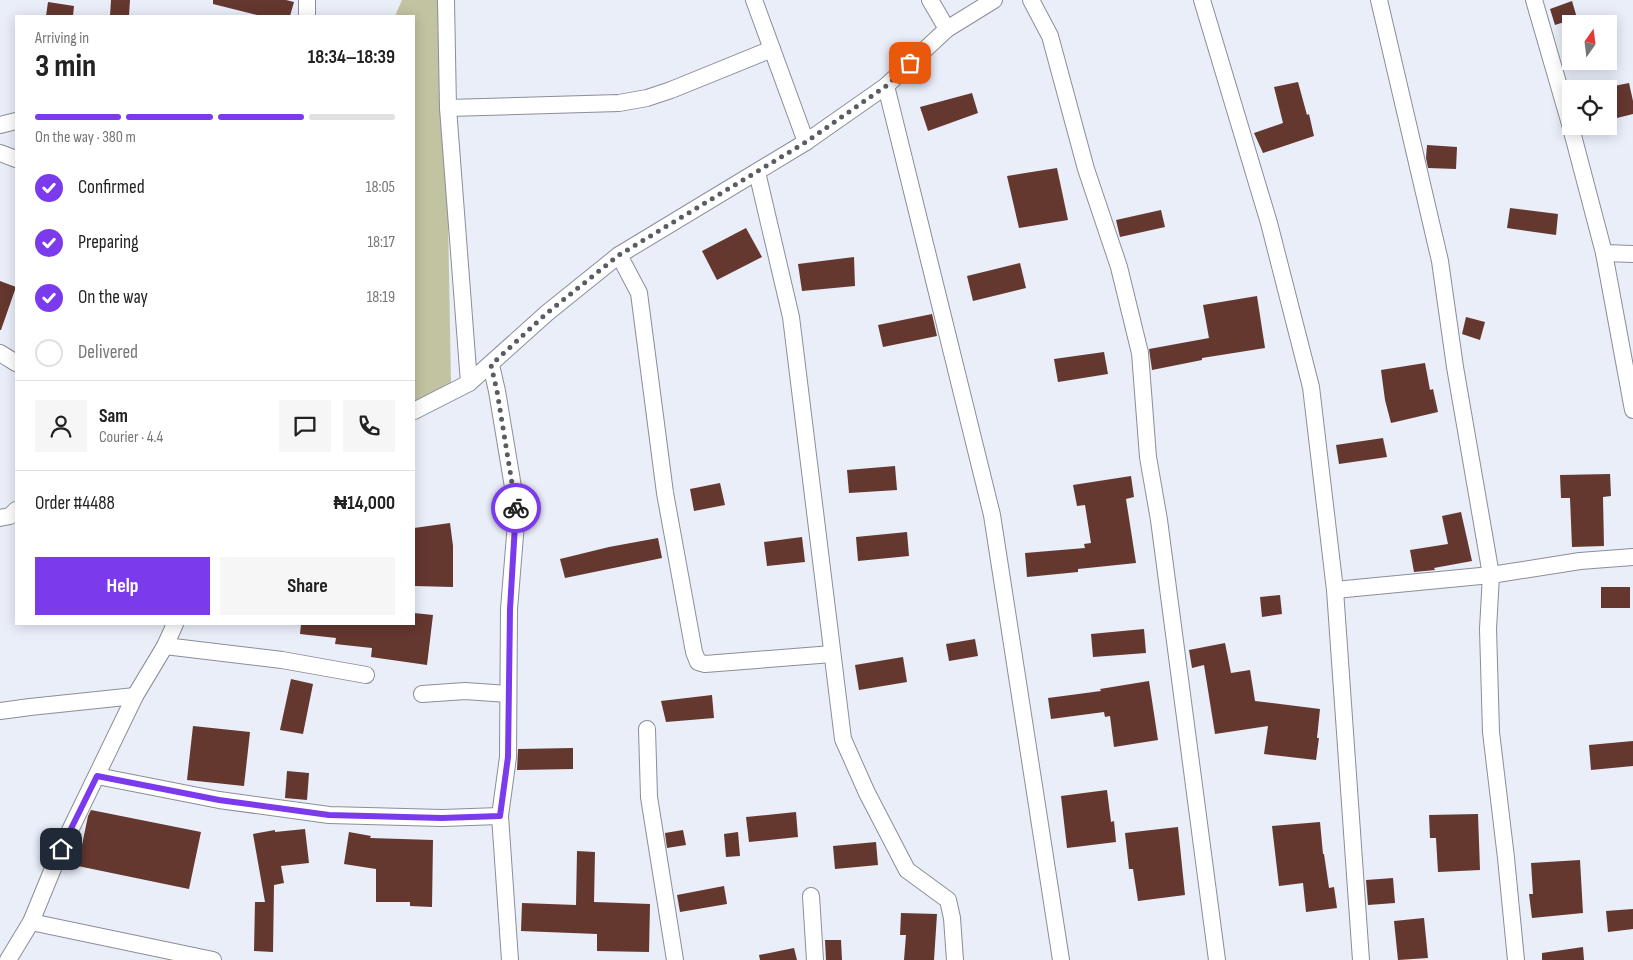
<!DOCTYPE html>
<html lang="en">
<head>
<meta charset="utf-8">
<style>
	body { margin:0; font-family:"Sofia Sans Condensed",sans-serif; background:#f6f6f6; color:#222; height:100vh; display:flex; flex-direction:column; font-size:19px; white-space:nowrap }
	* { box-sizing:border-box; margin:0 }
	p { font-size:16px; color:#767676 }
	.icon { flex:none; width:28px; height:28px; fill:none; stroke:currentColor; stroke-width:2; stroke-linecap:round; stroke-linejoin:round }
	.map { position:relative; flex:1; overflow:hidden }
	.drawer { position:absolute; left:15px; top:15px; width:400px; height:610px; display:flex; flex-direction:column; background:#fff; border-radius:0px; box-shadow:0 2px 12px #0003 }
	.drawer>* { flex:none }
	.needle { width:32px; rotate:14deg }
	.tools { position:absolute; left:1562px; top:15px; display:grid; gap:10px }
	.tools a { display:grid; place-items:center; width:55px; height:55px; border-radius:0px; background:#fff; box-shadow:0 2px 12px #0003; font-size:25px }
	.pin { position:absolute; display:grid; place-items:center; width:42px; height:42px; color:#fff; margin:-21px; border-radius:10px; box-shadow:0 2px 8px #0006 }
	.courier { position:absolute; display:grid; place-items:center; width:50px; height:50px; margin:-25px; border:4px solid #7c3aed; border-radius:50%; background:#fff; color:#222; box-shadow:0 1px 6px #0007 }
	.overview em { font-style:normal; font-weight:700 }
	.overview div { display:flex; flex-direction:column-reverse }
	.overview { display:flex; align-items:center; justify-content:space-between; height:85px; padding:0 20px }
	h1 { font-size:32px; font-weight:700; line-height:38px }
	.bar { display:grid; grid-template-columns:repeat(4,1fr); gap:8px 5px; align-content:center; height:60px; padding:0 20px }
	.bar i { height:6px; border-radius:4px; background:#e0e0e0 }
	.bar .active { background:#7c3aed }
	.bar p { grid-column:span 4 }
	.line { display:flex; align-items:center; gap:12px; padding:0 20px; border-top:1px solid #e0e0e0 }
	.line div { flex:1 }
	.round { display:grid; place-items:center; flex:none; width:52px; height:52px; border-radius:0px; background:#f6f6f6 }
	ol { padding:0 20px; list-style:none }
	li { display:flex; align-items:center; gap:15px; height:55px }
	li p { margin-inline-start:auto }
	li .icon { padding:5px; border-radius:50%; background:#7c3aed; color:#fff; stroke-width:4 }
	li:last-child { color:#767676 }
	li i { width:28px; height:28px; border:2px solid #e0e0e0; border-radius:50% }
	.cta { display:flex; gap:10px; margin-top:auto; padding:10px 20px }
	.cta a { flex:1; height:58px; border-radius:0px; background:#7c3aed; color:#fff; font-size:20px; font-weight:700; line-height:58px; text-align:center }
	.cta a+a { background:#f6f6f6; color:#222 }
	.map>svg:first-child { display:block }
</style>
</head>
<body>
<div class="map">
<svg width="1633" height="960" viewBox="0 0 1633 960">
	<rect width="100%" height="100%" fill="#e9eef9"/>
	<polygon fill="#c1c3a1" points="402,0 444,0 451,383 414,404 414,16 395,16"/>
	<g fill="#64372f">
		<polygon points="111,0 130,0 129,16 110,16"/>
		<polygon points="213,0 286,0 294,2 290,16 261,16 213,4"/>
		<polygon points="1572,1 1577,18 1555,25 1550,9"/>
		<polygon points="48,2 74,6 73,16 46,16"/>
		<polygon points="1298,82 1307,115 1309,114 1314,136 1263,153 1254,133 1283,123 1274,87"/>
		<polygon points="1629,83 1633,101 1633,114 1609,120 1609,87"/>
		<polygon points="972,93 978,113 928,131 920,107"/>
		<polygon points="1427,145 1457,147 1456,169 1428,168 1426,158"/>
		<polygon points="1057,168 1068,220 1019,228 1007,176"/>
		<polygon points="1510,208 1558,214 1556,235 1507,228"/>
		<polygon points="1161,210 1165,227 1120,237 1116,220"/>
		<polygon points="746,228 762,257 717,280 702,251"/>
		<polygon points="854,257 855,286 802,291 798,264"/>
		<polygon points="1020,263 1026,288 973,301 967,276"/>
		<polygon points="0,281 16,287 1,330 0,330"/>
		<polygon points="1257,296 1265,348 1202,358 1202,360 1152,370 1149,349 1209,338 1203,305"/>
		<polygon points="932,314 937,336 883,347 878,325"/>
		<polygon points="1466,317 1485,322 1480,340 1462,334"/>
		<polygon points="1104,352 1108,374 1058,382 1054,359"/>
		<polygon points="1425,363 1430,390 1433,389 1438,412 1391,423 1385,400 1381,370"/>
		<polygon points="1383,438 1387,457 1339,464 1336,445"/>
		<polygon points="895,466 897,490 849,493 847,470"/>
		<polygon points="1610,474 1611,496 1603,497 1604,546 1572,547 1570,498 1561,498 1560,475"/>
		<polygon points="1131,476 1134,497 1126,499 1136,563 1078,569 1078,572 1027,577 1025,553 1085,548 1084,544 1091,543 1085,505 1077,506 1073,485"/>
		<polygon points="720,483 725,505 694,511 690,489"/>
		<polygon points="1461,512 1472,561 1434,568 1435,570 1414,572 1410,550 1448,544 1442,516"/>
		<polygon points="450,523 453,546 453,587 414,586 414,528"/>
		<polygon points="907,532 909,556 858,561 856,537"/>
		<polygon points="802,537 805,562 767,566 764,542"/>
		<polygon points="658,538 662,558 565,578 560,559 609,547"/>
		<rect x="1601" y="587" width="29" height="21"/>
		<polygon points="1280,595 1282,614 1262,617 1260,597"/>
		<polygon points="414,613 433,615 427,665 371,657 372,648 335,644 336,638 300,634 301,624 414,624"/>
		<polygon points="1144,629 1146,653 1093,657 1091,634"/>
		<polygon points="975,639 978,656 949,661 946,644"/>
		<polygon points="1225,643 1231,673 1250,670 1255,701 1320,709 1317,738 1319,738 1316,760 1264,754 1268,726 1215,734 1204,665 1192,668 1189,650"/>
		<polygon points="903,657 907,682 859,690 855,665"/>
		<polygon points="291,679 313,684 303,734 280,730"/>
		<polygon points="1149,681 1158,740 1114,747 1110,716 1105,717 1104,712 1051,719 1048,698 1101,691 1100,689"/>
		<polygon points="712,695 714,718 666,722 661,701"/>
		<polygon points="193,726 250,732 244,786 187,780"/>
		<polygon points="1633,741 1633,766 1591,770 1589,745"/>
		<polygon points="573,748 573,769 517,770 518,749"/>
		<polygon points="287,771 309,773 307,800 285,798"/>
		<polygon points="1107,790 1111,822 1114,821 1116,842 1067,848 1061,796"/>
		<polygon points="91,810 201,832 189,889 73,865 77,844 82,845 88,816"/>
		<polygon points="796,812 798,837 749,842 746,817"/>
		<polygon points="1478,814 1480,870 1438,872 1436,838 1430,838 1429,815"/>
		<polygon points="1320,822 1323,854 1324,854 1329,888 1334,887 1337,908 1306,912 1303,883 1279,886 1272,826"/>
		<polygon points="1178,827 1185,895 1138,901 1133,869 1129,869 1125,833"/>
		<polygon points="305,829 309,863 281,866 284,883 274,885 273,952 254,951 255,902 265,902 253,834 275,830 275,832"/>
		<polygon points="683,830 686,845 667,848 665,833"/>
		<polygon points="349,832 371,836 370,838 433,840 432,907 410,906 410,902 376,902 376,869 344,864"/>
		<polygon points="738,832 740,856 726,857 724,834"/>
		<polygon points="876,842 878,865 835,869 833,846"/>
		<polygon points="577,851 595,852 594,902 650,904 649,952 597,951 597,934 521,931 522,903 576,905"/>
		<polygon points="1580,860 1583,913 1532,918 1529,894 1533,894 1531,863"/>
		<polygon points="1393,878 1395,903 1368,905 1366,880"/>
		<polygon points="724,886 727,904 680,912 677,895"/>
		<polygon points="1633,909 1633,929 1608,932 1606,911"/>
		<polygon points="901,913 937,914 934,960 904,960 906,935 900,935"/>
		<polygon points="1424,918 1428,958 1398,960 1394,921"/>
		<polygon points="825,940 841,940 842,960 826,960"/>
		<polygon points="1583,947 1584,960 1542,960 1542,953"/>
		<polygon points="794,948 797,960 760,960 759,955"/>
	</g>
	<g fill="none" stroke-linecap="round" stroke-linejoin="round">
		<defs>
			<g id="minor">
				<polyline points="307,0 307,16"/>
				<polyline points="446,0 448,108 469,383"/>
				<polyline points="754,0 806,142"/>
				<polyline points="930,0 947,29"/>
				<polyline points="1031,0 1050,36 1086,169 1119,267 1140,353 1148,457 1159,520 1217,960"/>
				<polyline points="1202,0 1269,223 1311,387 1335,590 1361,960"/>
				<polyline points="1379,0 1440,261 1455,367 1491,575 1488,629 1491,732 1506,858 1516,960"/>
				<polyline points="1534,0 1570,124 1604,253 1633,410"/>
				<polyline points="886,86 992,515 1061,960"/>
				<polyline points="448,108 619,103 647,98 671,90 772,49"/>
				<polyline points="0,125 16,121"/>
				<polyline points="0,153 16,159"/>
				<polyline points="757,172 791,317 843,739 867,793 907,870 948,900 952,918 955,960"/>
				<polyline points="1604,253 1633,254"/>
				<polyline points="619,255 639,293 665,493 694,652 698,662 705,664 832,654"/>
				<polyline points="0,353 16,363"/>
				<polyline points="491,365 497,391 517,511 509,609 508,757 500,816 510,960"/>
				<polyline points="414,411 469,383 547,313 619,255 806,142 886,86 947,29 994,0"/>
				<polyline points="0,518 10,516 16,510"/>
				<polyline points="1335,590 1491,575 1580,561 1633,557"/>
				<polyline points="165,646 282,660 366,675"/>
				<polyline points="422,694 465,691 508,694"/>
				<polyline points="0,711 30,707 135,696"/>
				<polyline points="647,729 649,797 675,960"/>
				<polyline points="97,776 219,800 329,815 442,818 500,816"/>
				<polyline points="811,896 815,960"/>
				<polyline points="31,922 213,960"/>
				<polyline points="8,960 31,922 61,849 135,696 165,646 175,624"/>
			</g>
		</defs>
		<use href="#minor" stroke="#8a8e98" stroke-width="18"/>
		<use href="#minor" stroke="#fff" stroke-width="16"/>
	</g>
	<g fill="none" stroke-linecap="round" stroke-linejoin="round">
		<polyline stroke="#595c62" stroke-width="5" stroke-dasharray="0 9" points="516,508 497,391 491,365 547,313 619,255 806,142 886,86 910,63"/>
		<polyline stroke="#7c3aed" stroke-width="6" points="61,849 97,776 219,800 329,815 442,818 500,816 508,757 510,609 516,508"/>
	</g>
</svg>
<div class="tools">
<a><svg class="needle" viewBox="-14 -14 28 28"><path d="M0-13l5 13h-10z" fill="#e53935"/><path d="M0 13l5-13h-10z" fill="#767676"/></svg></a>
<a><svg class="icon" aria-label="locate" viewBox="0 0 24 24"><circle cx="12" cy="12" r="6"/><path d="M12 2v4M12 18v4M2 12h4M18 12h4"/></svg></a>
</div>
<div class="pin" style="left:910px;top:63px;background:#ea580c"><svg class="icon" aria-label="bag" viewBox="0 0 24 24"><path d="M5 8h14l-1 12H6zM9 8a3 3 0 0 1 6 0"/></svg></div>
<div class="pin" style="left:61px;top:849px;background:#1f2937"><svg class="icon" aria-label="home" viewBox="0 0 24 24"><path d="M3 11l9-7 9 7M6 9v11h12V9"/></svg></div>
<div class="courier" style="left:516px;top:508px"><svg class="icon" aria-label="bike" viewBox="0 0 24 24"><circle cx="6" cy="16" r="4"/><circle cx="18" cy="16" r="4"/><path d="M6 16l4-8h5l3 8M10 8l3 8H6M13 5h3"/></svg></div>
<section class="drawer">
<div class="overview"><div><h1>3 min</h1><p>Arriving in</p></div><em>18:34–18:39</em></div>
<div class="bar"><i class="active"></i><i class="active"></i><i class="active"></i><i></i><p>On the way · 380 m</p></div>
<ol>
<li><svg class="icon" aria-label="check" viewBox="0 0 24 24"><path d="M5 12l5 5 9-10"/></svg>Confirmed<p>18:05</p></li>
<li><svg class="icon" aria-label="check" viewBox="0 0 24 24"><path d="M5 12l5 5 9-10"/></svg>Preparing<p>18:17</p></li>
<li><svg class="icon" aria-label="check" viewBox="0 0 24 24"><path d="M5 12l5 5 9-10"/></svg>On the way<p>18:19</p></li>
<li><i></i>Delivered</li>
</ol>
<div class="line" style="height:90px"><a class="round"><svg class="icon" aria-label="person" viewBox="0 0 24 24"><circle cx="12" cy="8" r="4"/><path d="M4 21q1-7 8-7t8 7"/></svg></a><div><b>Sam</b><p>Courier · 4.4</p></div><a class="round"><svg class="icon" aria-label="chat" viewBox="0 0 24 24"><path d="M4 5h16v11H9l-5 4z"/></svg></a><a class="round"><svg class="icon" aria-label="phone" viewBox="0 0 24 24"><path d="M5 4h4l2 5-3 2q2 4 5 5l2-3 5 2v4C11 20 4 13 5 4z"/></svg></a></div>
<div class="line" style="height:65px"><div>Order #4488</div><b>₦14,000</b></div>
<div class="cta"><a>Help</a><a>Share</a></div>
</section>
</div>
</body>
</html>
